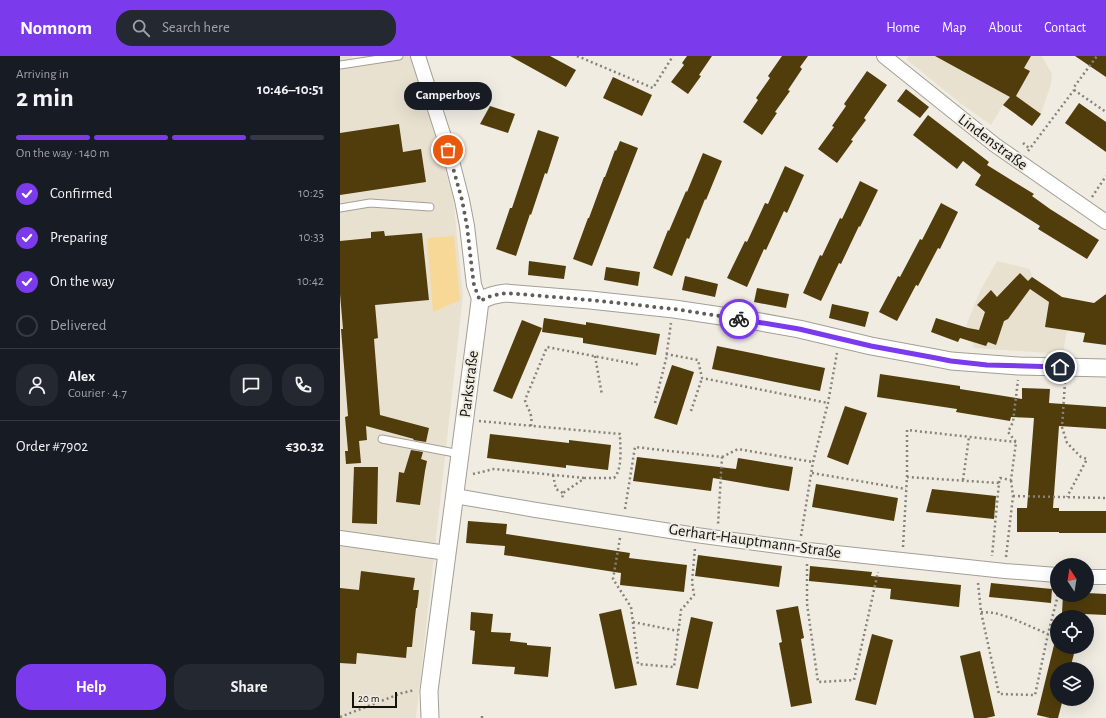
<!DOCTYPE html>
<html lang="en">
<head>
<meta charset="utf-8">
<style>
	body { margin:0; font-family:"Alegreya Sans",sans-serif; background:#242831; color:#f1f3f6; height:100vh; display:flex; flex-direction:column; font-size:15px; white-space:nowrap }
	* { box-sizing:border-box; margin:0 }
	p { font-size:13px; color:#9ea1a6 }
	.icon { flex:none; width:22px; height:22px; fill:none; stroke:currentColor; stroke-width:2; stroke-linecap:round; stroke-linejoin:round }
	.map { position:relative; flex:1; overflow:hidden }
	.details { display:flex; flex-direction:column; background:#171b24; width:340px }
	.details>* { flex:none }
	.needle { width:26px; rotate:348deg }
	.fabs { position:absolute; left:710px; top:502px; display:grid; gap:8px }
	.fabs a { display:grid; place-items:center; width:44px; height:44px; border-radius:50%; background:#171b24; box-shadow:0 4px 16px #0002; font-size:20px }
	.scale { position:absolute; left:12px; bottom:10px; width:45px; box-sizing:border-box; padding-left:4px; border:2px solid #14120f; border-top:0; font-size:11px; line-height:14px; white-space:nowrap; color:#14120f; -webkit-text-stroke:3px #f0ece2; paint-order:stroke }
	.pin { position:absolute; display:grid; place-items:center; width:34px; height:34px; color:#fff; margin:-17px; border:2px solid #fff; border-radius:50%; box-shadow:0 1px 4px #0007 }
	.courier { position:absolute; display:grid; place-items:center; width:40px; height:40px; margin:-20px; border:3px solid #7c3aed; border-radius:50%; background:#fff; color:#222; box-shadow:0 1px 5px #0007 }
	.bubble { position:absolute; height:28px; border-radius:14px; background:#171b24; box-shadow:0 4px 16px #0002; font-size:13px; font-weight:700; line-height:28px; text-align:center }
	.overview em { font-style:normal; font-weight:700 }
	.overview div { display:flex; flex-direction:column-reverse }
	.overview { display:flex; align-items:center; justify-content:space-between; height:68px; padding:0 16px }
	h1 { font-size:26px; font-weight:700; line-height:30px }
	.bar { display:grid; grid-template-columns:repeat(4,1fr); gap:6px 4px; align-content:center; height:48px; padding:0 16px }
	.bar i { height:5px; border-radius:3px; background:#363941 }
	.bar .selected { background:#7c3aed }
	.bar p { grid-column:span 4 }
	.line { display:flex; align-items:center; gap:10px; padding:0 16px; border-top:1px solid #363941 }
	.line div { flex:1 }
	.round { display:grid; place-items:center; flex:none; width:42px; height:42px; border-radius:16px; background:#242831 }
	ol { padding:0 16px; list-style:none }
	li { display:flex; align-items:center; gap:12px; height:44px }
	li p { margin-inline-start:auto }
	li .icon { padding:4px; border-radius:50%; background:#7c3aed; color:#fff; stroke-width:4 }
	li:last-child { color:#9ea1a6 }
	li i { width:22px; height:22px; border:2px solid #363941; border-radius:50% }
	.cta { display:flex; gap:8px; margin-top:auto; padding:8px 16px }
	.cta a { flex:1; height:46px; border-radius:16px; background:#7c3aed; color:#fff; font-size:16px; font-weight:700; line-height:46px; text-align:center }
	.cta a+a { background:#242831; color:#f1f3f6 }
	header { display:flex; align-items:center; gap:24px; box-sizing:border-box; height:56px; padding:0 20px; background:#7c3aed; color:#fff }
	header strong { font-size:19px }
	nav { display:flex; gap:22px; margin-inline-start:auto; font-size:14px }
	.search { width:280px; height:36px; background:#242831; display:flex; align-items:center; gap:10px; box-sizing:border-box; padding:0 14px; border-radius:16px; color:#9ea1a6; font-size:15px }
	main { display:flex; flex:1; min-height:0 }
	.map>svg:first-child { display:block }
</style>
</head>
<body>
<header>
<strong>Nomnom</strong>
<div class="search"><svg class="icon" aria-label="search" viewBox="0 0 24 24"><circle cx="10" cy="10" r="6"/><path d="M15 15l6 6"/></svg>Search here</div>
<nav><a>Home</a><a>Map</a><a>About</a><a>Contact</a></nav>
</header>
<main>
<section class="details">
<div class="overview"><div><h1>2 min</h1><p>Arriving in</p></div><em>10:46–10:51</em></div>
<div class="bar"><i class="selected"></i><i class="selected"></i><i class="selected"></i><i></i><p>On the way · 140 m</p></div>
<ol>
<li><svg class="icon" aria-label="check" viewBox="0 0 24 24"><path d="M5 12l5 5 9-10"/></svg>Confirmed<p>10:25</p></li>
<li><svg class="icon" aria-label="check" viewBox="0 0 24 24"><path d="M5 12l5 5 9-10"/></svg>Preparing<p>10:33</p></li>
<li><svg class="icon" aria-label="check" viewBox="0 0 24 24"><path d="M5 12l5 5 9-10"/></svg>On the way<p>10:42</p></li>
<li><i></i>Delivered</li>
</ol>
<div class="line" style="height:72px"><a class="round"><svg class="icon" aria-label="person" viewBox="0 0 24 24"><circle cx="12" cy="8" r="4"/><path d="M4 21q1-7 8-7t8 7"/></svg></a><div><b>Alex</b><p>Courier · 4.7</p></div><a class="round"><svg class="icon" aria-label="chat" viewBox="0 0 24 24"><path d="M4 5h16v11H9l-5 4z"/></svg></a><a class="round"><svg class="icon" aria-label="phone" viewBox="0 0 24 24"><path d="M5 4h4l2 5-3 2q2 4 5 5l2-3 5 2v4C11 20 4 13 5 4z"/></svg></a></div>
<div class="line" style="height:52px"><div>Order #7902</div><b>€30.32</b></div>
<div class="cta"><a>Help</a><a>Share</a></div>
</section>
<div class="map">
<svg width="766" height="662" viewBox="0 0 766 662">
	<rect width="100%" height="100%" fill="#f0ece2"/>
	<g fill="#e9e1d0">
		<polygon points="0,0 12,0 12,3 26,0 72,0 113,141 123,239 76,662 0,662"/>
		<polygon points="568,0 702,0 711,16 712,20 711,28 701,58 692,70 663,49 651,69 620,47 567,4"/>
		<polygon points="657,205 690,213 692,221 688,225 692,229 690,233 709,246 705,271 727,274 723,298 664,294 634,292 632,286 628,285 630,279 626,270 640,235"/>
	</g>
	<polygon fill="#f7d897" points="114,180 120,244 93,256 87,182"/>
	<g fill="#503d0b">
		<polygon points="170,0 210,0 236,14 226,31"/>
		<polygon points="347,0 372,0 359,19 361,20 348,38 331,26 344,9 342,7"/>
		<polygon points="442,0 468,0 460,11 462,13 448,34 450,35 435,56 437,57 422,79 403,66 418,44 416,42 430,22 428,20"/>
		<polygon points="595,0 691,0 684,12 690,15 676,40 701,58 692,70 663,49 670,41"/>
		<polygon points="735,0 766,0 766,21"/>
		<polygon points="527,15 547,29 524,62 526,64 511,84 513,85 497,107 478,93 494,71 492,70 506,50 504,48"/>
		<polygon points="273,21 312,39 302,60 263,42"/>
		<polygon points="566,33 589,51 580,62 557,45"/>
		<polygon points="739,47 766,66 766,96 725,67"/>
		<polygon points="150,50 175,58 168,77 140,68"/>
		<polygon points="588,59 649,106 647,109 694,138 692,140 710,153 759,184 747,203 698,173 700,170 635,129 641,119 623,105 617,113 573,79"/>
		<polygon points="59,68 63,96 81,93 86,126 0,139 0,77"/>
		<polygon points="198,74 219,81 207,118 205,117 191,159 190,158 176,200 156,193 170,152 172,152"/>
		<polygon points="280,85 298,92 252,210 233,203 248,162 249,162 264,121 265,121 275,94 276,95"/>
		<polygon points="363,97 382,105 366,144 365,143 349,183 347,182 332,220 313,212 328,174 329,175 346,135 347,136"/>
		<polygon points="445,110 464,119 447,157 444,155 426,194 424,193 407,231 387,222 405,185 407,186 425,147 428,148"/>
		<polygon points="520,125 538,134 520,171 519,170 501,208 499,207 481,245 463,237 480,199 482,200 500,162 502,163"/>
		<polygon points="601,147 618,156 600,193 598,192 578,230 576,229 557,265 539,256 558,220 560,221 580,183 582,184"/>
		<polygon points="44,175 45,180 82,177 89,244 35,249 38,282 34,283 40,359 89,372 86,386 73,384 74,383 26,370 27,384 19,385 21,407 6,408 5,395 8,395 5,361 8,360 1,273 3,273 0,238 0,185 31,182 31,176"/>
		<polygon points="189,205 226,210 224,223 188,219"/>
		<polygon points="266,211 300,216 298,230 264,224"/>
		<polygon points="680,217 688,225 692,221 722,241 754,247 766,238 766,289 743,286 745,277 705,271 709,246 690,233 668,263 664,265 656,289 648,286 646,290 620,282 618,286 591,276 596,262 628,272 639,274 645,256 637,249 651,234 657,241"/>
		<polygon points="345,220 378,228 375,241 342,234"/>
		<polygon points="417,232 449,238 446,252 414,246"/>
		<polygon points="492,248 529,256 525,271 489,262"/>
		<polygon points="204,262 246,269 246,266 320,278 316,299 243,287 243,282 202,276"/>
		<polygon points="182,264 202,272 172,343 153,335"/>
		<polygon points="377,290 485,312 480,335 372,313"/>
		<polygon points="332,309 354,316 337,369 314,362"/>
		<polygon points="540,318 620,330 620,333 682,343 682,332 710,333 709,347 766,351 766,373 719,370 713,452 719,452 719,455 766,455 766,477 719,477 719,476 677,476 677,452 687,452 694,362 671,361 670,365 616,356 617,353 537,341"/>
		<polygon points="505,350 527,357 508,409 487,401"/>
		<polygon points="150,378 229,387 229,384 271,389 268,414 226,409 226,412 147,402"/>
		<polygon points="71,394 83,396 81,403 87,405 85,415 80,449 56,446 59,416 64,417"/>
		<polygon points="297,401 396,413 398,402 453,411 449,435 373,422 371,435 293,425"/>
		<polygon points="14,411 38,411 37,468 12,467"/>
		<polygon points="476,428 558,442 554,465 472,451"/>
		<polygon points="592,433 656,440 654,463 586,456"/>
		<polygon points="128,465 167,468 166,478 290,497 289,502 347,509 344,536 280,529 281,517 164,499 165,490 126,487"/>
		<polygon points="358,499 442,510 439,531 355,520"/>
		<polygon points="470,510 532,516 531,520 621,529 619,551 550,543 551,533 469,525"/>
		<polygon points="21,515 75,522 73,534 79,534 77,552 76,552 72,591 67,591 66,602 17,597 16,608 0,607 0,532 19,534"/>
		<polygon points="651,527 712,533 711,547 649,541"/>
		<polygon points="747,537 766,538 766,559 722,557 723,539 747,539"/>
		<polygon points="458,550 464,582 461,583 472,647 451,651 439,587 442,586 436,554"/>
		<polygon points="281,553 297,629 275,633 259,558"/>
		<polygon points="131,556 153,558 151,576 171,577 170,585 187,587 187,589 211,591 208,621 174,618 175,611 132,608 135,575 130,574"/>
		<polygon points="351,561 373,566 358,633 336,629"/>
		<polygon points="532,578 553,584 536,649 515,644"/>
		<polygon points="714,589 717,589 717,591 724,591 735,594 730,613 717,613 717,643 723,643 718,662 710,662 697,659"/>
		<polygon points="640,595 655,660 646,662 634,662 620,600"/>
	</g>
	<g fill="none" stroke-linecap="round" stroke-linejoin="round">
		<defs>
			<g id="service">
				<polyline points="0,9 59,0"/>
				<polyline points="0,152 30,147 90,151"/>
				<polyline points="42,383 120,398"/>
			</g>
			<g id="minor">
				<polyline points="78,0 113,109 122,144 127,170 134,229 140,245"/>
				<polyline points="544,0 655,89 766,166"/>
				<polyline points="115,440 196,454 356,479 468,494 665,515 717,519"/>
				<polyline points="0,482 107,497"/>
				<polyline points="747,521 766,521"/>
			</g>
			<path id="tertiary" d="M 90,662 L 89,635 L 138,261 L 140,245 C 148,240 156,238 166,237 L 250,244 L 334,253 L 415,265 L 459,273 L 531,290 L 596,302 L 611,305 L 679,310 L 766,312"/>
		</defs>
		<use href="#service" stroke="#a49f96" stroke-width="9"/>
		<use href="#minor" stroke="#a49f96" stroke-width="16"/>
		<use href="#tertiary" stroke="#a49f96" stroke-width="19"/>
		<g stroke="#86837c" stroke-width="2.5" stroke-dasharray="2 3" stroke-linecap="butt">
			<polyline points="237,0 313,32 333,0"/>
			<polyline points="734,34 766,56"/>
			<polyline points="683,87 690,93"/>
			<polyline points="688,95 734,34 734,31 757,0"/>
			<polyline points="752,141 766,120"/>
			<polyline points="326,298 358,304 362,322 488,347"/>
			<polyline points="255,300 262,339"/>
			<polyline points="725,326 722,371 727,387 741,401 747,403 727,441"/>
			<polyline points="315,347 326,303 331,267"/>
			<polyline points="351,355 362,322"/>
			<path d="M 139,365 L 280,378 C 280,390 283,413 274,422 L 245,422 L 223,437 L 222,444"/>
			<path d="M 191,370 C 191,367 192,363 191,360 C 190,354 186,350 185,344 L 207,291 L 300,309"/>
			<polyline points="382,401 398,393 473,406"/>
			<polyline points="472,417 566,433"/>
			<polyline points="133,418 154,413 245,422"/>
			<polyline points="213,419 216,433 223,437"/>
			<polyline points="567,421 567,374 676,386"/>
			<polyline points="623,424 629,381"/>
			<polyline points="659,427 660,422 671,424 676,386 668,376 673,366 678,324"/>
			<polyline points="673,440 766,442"/>
			<polyline points="285,453 295,391 382,401 378,469"/>
			<polyline points="461,480 473,406 488,347 497,297"/>
			<polyline points="280,482 273,523 291,551 298,608 334,611 341,554 354,539 352,526 355,492"/>
			<polyline points="563,491 567,421 659,427 652,500"/>
			<polyline points="666,501 673,440 671,424"/>
			<polyline points="467,508 467,548 478,626 514,624 538,516"/>
			<polyline points="638,527 641,556 659,638 695,639 708,578 718,539"/>
			<polyline points="641,556 655,557 671,562 708,578"/>
			<polyline points="293,566 338,575"/>
			<polyline points="0,661 62,637 75,634"/>
			<polyline points="142,662 142,659"/>
		</g>
		<use href="#service" stroke="#fff" stroke-width="7"/>
		<use href="#minor" stroke="#fff" stroke-width="14"/>
		<use href="#tertiary" stroke="#fff" stroke-width="17"/>
	</g>
	<g fill="none" stroke-linecap="round" stroke-linejoin="round">
		<polyline stroke="#615e59" stroke-width="4" stroke-dasharray="0 7.2" points="108,94 122,144 127,170 132,214 134,229 140,245 151,240 166,237 250,244 334,253 399,263"/>
		<polyline stroke="#7c3aed" stroke-width="5" points="399,263 459,273 531,290 596,302 611,305 647,309 720,311"/>
	</g>
	<g text-anchor="middle" dominant-baseline="central" stroke-width="4" stroke-linejoin="round" paint-order="stroke">
		<g font-size="16" fill="#14120f" stroke="#f0ece2">
			<text transform="translate(653 86) rotate(37)">Lindenstraße</text>
			<text transform="translate(129 328) rotate(-83)">Parkstraße</text>
			<text transform="translate(415 485) rotate(8)">Gerhart-Hauptmann-Straße</text>
		</g>
	</g>
</svg>
<div class="fabs">
<a><svg class="needle" viewBox="-14 -14 28 28"><path d="M0-13l5 13h-10z" fill="#e53935"/><path d="M0 13l5-13h-10z" fill="#9ea1a6"/></svg></a>
<a><svg class="icon" aria-label="locate" viewBox="0 0 24 24"><circle cx="12" cy="12" r="6"/><path d="M12 2v4M12 18v4M2 12h4M18 12h4"/></svg></a>
<a><svg class="icon" aria-label="layers" viewBox="0 0 24 24"><path d="M12 4l9 5-9 5-9-5zM3 14l9 5 9-5"/></svg></a>
</div>
<div class="scale">20 m</div>
<div class="pin" style="left:108px;top:94px;background:#ea580c"><svg class="icon" aria-label="bag" viewBox="0 0 24 24"><path d="M5 8h14l-1 12H6zM9 8a3 3 0 0 1 6 0"/></svg></div>
<div class="pin" style="left:720px;top:311px;background:#1f2937"><svg class="icon" aria-label="home" viewBox="0 0 24 24"><path d="M3 11l9-7 9 7M6 9v11h12V9"/></svg></div>
<div class="courier" style="left:399px;top:263px"><svg class="icon" aria-label="bike" viewBox="0 0 24 24"><circle cx="6" cy="16" r="4"/><circle cx="18" cy="16" r="4"/><path d="M6 16l4-8h5l3 8M10 8l3 8H6M13 5h3"/></svg></div>
<div class="bubble" style="left:64px;top:26px;width:88px">Camperboys</div>
</div>
</main>
</body>
</html>
